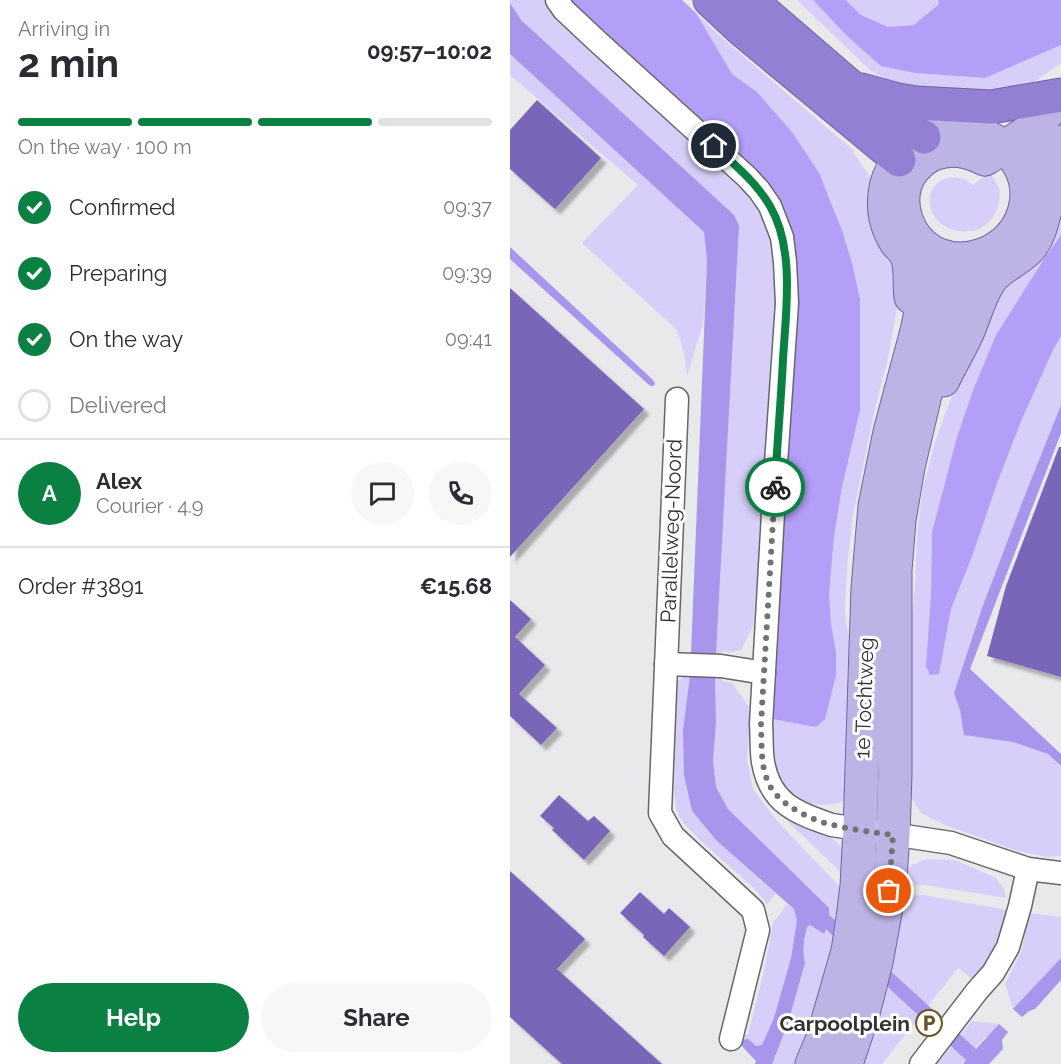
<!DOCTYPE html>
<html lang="en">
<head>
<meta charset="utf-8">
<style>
	body { margin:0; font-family:Raleway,sans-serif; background:#f7f7f7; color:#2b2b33; height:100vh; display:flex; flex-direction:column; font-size:22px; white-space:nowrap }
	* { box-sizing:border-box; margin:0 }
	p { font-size:20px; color:#7c7c81 }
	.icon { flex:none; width:33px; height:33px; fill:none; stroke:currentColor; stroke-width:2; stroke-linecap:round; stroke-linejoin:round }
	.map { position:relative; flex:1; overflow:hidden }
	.details { display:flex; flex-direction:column; background:#fff; width:510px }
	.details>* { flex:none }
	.pin { position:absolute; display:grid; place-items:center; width:51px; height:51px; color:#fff; margin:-26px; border:3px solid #fff; border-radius:50%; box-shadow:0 2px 6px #0007 }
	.courier { position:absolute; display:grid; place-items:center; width:60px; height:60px; margin:-30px; border:4px solid #0b8043; border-radius:50%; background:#fff; color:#222; box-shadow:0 2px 8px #0007 }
	.overview em { font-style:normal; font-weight:700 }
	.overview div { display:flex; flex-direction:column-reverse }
	.overview { display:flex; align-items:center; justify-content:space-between; height:102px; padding:0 18px }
	h1 { font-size:39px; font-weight:700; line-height:45px }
	.bar { display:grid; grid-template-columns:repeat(4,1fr); gap:9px 6px; align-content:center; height:72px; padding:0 18px }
	.bar i { height:8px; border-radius:4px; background:#e1e1e2 }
	.bar .current { background:#0b8043 }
	.bar p { grid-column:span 4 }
	.line { display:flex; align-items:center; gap:15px; padding:0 18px; border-top:2px solid #e1e1e2 }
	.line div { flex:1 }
	.round { display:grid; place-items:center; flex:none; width:63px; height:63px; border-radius:32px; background:#f7f7f7 }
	ol { padding:0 18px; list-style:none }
	li { display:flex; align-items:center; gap:18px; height:66px }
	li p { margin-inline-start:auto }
	li .icon { padding:6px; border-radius:50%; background:#0b8043; color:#fff; stroke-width:4 }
	li:last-child { color:#7c7c81 }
	li i { width:33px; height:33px; border:3px solid #e1e1e2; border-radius:50% }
	.primary-button { display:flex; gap:12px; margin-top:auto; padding:12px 18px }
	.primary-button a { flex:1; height:69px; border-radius:36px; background:#0b8043; color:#fff; font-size:24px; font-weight:700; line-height:69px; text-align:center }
	.primary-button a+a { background:#f7f7f7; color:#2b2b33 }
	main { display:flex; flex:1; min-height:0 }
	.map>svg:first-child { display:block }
</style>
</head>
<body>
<main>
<section class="details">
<div class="overview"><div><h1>2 min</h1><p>Arriving in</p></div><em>09:57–10:02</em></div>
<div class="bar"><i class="current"></i><i class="current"></i><i class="current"></i><i></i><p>On the way · 100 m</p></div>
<ol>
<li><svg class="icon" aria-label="check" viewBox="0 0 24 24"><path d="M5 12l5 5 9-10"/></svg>Confirmed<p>09:37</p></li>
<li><svg class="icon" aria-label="check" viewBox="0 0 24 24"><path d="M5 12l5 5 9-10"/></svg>Preparing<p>09:39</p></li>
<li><svg class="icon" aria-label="check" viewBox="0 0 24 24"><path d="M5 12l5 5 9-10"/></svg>On the way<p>09:41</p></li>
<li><i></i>Delivered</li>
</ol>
<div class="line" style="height:108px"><b class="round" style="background:#0b8043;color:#fff">A</b><div><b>Alex</b><p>Courier · 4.9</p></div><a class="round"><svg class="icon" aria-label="chat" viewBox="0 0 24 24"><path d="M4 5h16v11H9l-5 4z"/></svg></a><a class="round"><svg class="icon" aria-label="phone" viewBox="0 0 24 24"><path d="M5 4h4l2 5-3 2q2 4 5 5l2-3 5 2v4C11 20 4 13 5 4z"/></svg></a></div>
<div class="line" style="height:78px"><div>Order #3891</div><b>€15.68</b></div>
<div class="primary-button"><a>Help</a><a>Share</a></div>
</section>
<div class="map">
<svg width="551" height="1064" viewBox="0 0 551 1064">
	<defs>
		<filter id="shadow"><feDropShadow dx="5.5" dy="5.5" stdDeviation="1.5" flood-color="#0004"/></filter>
	</defs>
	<rect width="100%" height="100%" fill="#e9e9ec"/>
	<g fill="#d7cffa">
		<polygon points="0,0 35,0 47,16 199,154 242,197 250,211 262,239 268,303 256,482 243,627 231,650 217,653 215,650 211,654 206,654 229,226 11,20 0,3"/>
		<polygon points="287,0 303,0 337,36 372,66 405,73 475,78 551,45 551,63 516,88 466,96 395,88 361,71"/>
		<polygon points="336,0 427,0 429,4 404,25 378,27 351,15"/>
		<path d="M 186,13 L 211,37 L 344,151 L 343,152 L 359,175 L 386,280 L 387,309 L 378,358 L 364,413 L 343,515 L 338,558 L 335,606 L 336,624 L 340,640 L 344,788 C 340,792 336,799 331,802 C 326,804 319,805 313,805 C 288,805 271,785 265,761 C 262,748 263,733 262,719 L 306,727 L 326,652 L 321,624 L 319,594 L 324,537 L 332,487 L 350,410 L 350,299 L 342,263 L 332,230 L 319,196 L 282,132 L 247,92 L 222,74 Z"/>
		<polygon points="0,54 194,232 197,260 193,324 177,376 174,353 167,330 72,243 128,185 0,75"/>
		<path d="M 479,172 C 483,177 487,183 489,189 C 493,206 482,225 466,230 C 445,237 417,222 420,198 C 422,176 449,172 463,185 Z"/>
		<polygon points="551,196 551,235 534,259 486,335 447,437 422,532 421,595 429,674 441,609 463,554 486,486 512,419 543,350 551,336 551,405 513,500 472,608 444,693 450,710 454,735 503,742 538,754 551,767 551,856 537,857 507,851 435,825 411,813 397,791 393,693 405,587 407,533 413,488 425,442 470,319"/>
		<polygon points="174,675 180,675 174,731 174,775 182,811 207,841 266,894 257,904 246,890 191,841 176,826 170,818 166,809 164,790 167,681 171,679"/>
		<polygon points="205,676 210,677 213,681 222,683 241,710 237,759 243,789 267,821 329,886 336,890 295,1064 262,1064 278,1023 295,963 293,954 297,927 300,925 313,934 317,923 319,908 218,809 206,787 203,761 206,723"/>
		<polygon points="277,821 322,838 330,846 338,861 336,877"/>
		<path d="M 416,859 L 445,860 L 486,878 L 494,889 L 496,898 L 415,885 L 389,886 C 394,866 398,867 416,859 Z"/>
		<polygon points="413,895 498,910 490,943 465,981 448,968 372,1064 344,1064 388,896"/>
		<polygon points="277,904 284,909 287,920 281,958 264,1018 252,1045 246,1046 233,1040 231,1045 227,1042 230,1033 238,1035 254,971 263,923"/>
		<polygon points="520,913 551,917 551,958 503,1009 495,984 511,952"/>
		<polygon points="462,1021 489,1024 478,1037 476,1036 451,1064 427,1064"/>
	</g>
	<g fill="#b39ff8">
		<polygon points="58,0 172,0 186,13 222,74 247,92 282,132 309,173 332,230 342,263 350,299 350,410 332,487 324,537 319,594 321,624 326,652 326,675 315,719 306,727 262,719 279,237"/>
		<polygon points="303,0 336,0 351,15 378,27 404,25 429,4 428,0 551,0 551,45 475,78 405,73 371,66 337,36"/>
		<polygon points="551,235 551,336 543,350 512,419 486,486 463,554 441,609 429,674 420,675 416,666 421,595 422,532 447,437 464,388 486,335 534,259"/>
	</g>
	<g fill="#a895ec">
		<polygon points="0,3 11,20 224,215 229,226 206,654 181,653 197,260 194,232 0,54"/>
		<polygon points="0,247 143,380 145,384 143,386 141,386 138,384 0,259"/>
		<polygon points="551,405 551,433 460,669 551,754 551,766 538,754 503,742 454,735 450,710 444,693 472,608 513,500"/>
		<path d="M 180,675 L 205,676 L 206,723 L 203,761 L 206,787 L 218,809 L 319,908 L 319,915 L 466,1049 L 489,1024 L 498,1032 L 492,1040 L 493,1049 L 479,1064 L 453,1064 L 456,1060 L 316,929 L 314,934 L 300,925 L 297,927 C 294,939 292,951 295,963 L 278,1023 L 262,1064 L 245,1064 L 246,1061 L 231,1045 L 233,1040 L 238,1039 L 246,1046 L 252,1045 L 264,1018 L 281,958 L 287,920 L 284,909 L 207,841 L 182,811 L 174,775 L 173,731 Z"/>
		<polygon points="551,958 551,980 525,1009 519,1011 512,1017 503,1009"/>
	</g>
	<g fill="#7a66b9" filter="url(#shadow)">
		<polygon points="27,100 91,158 45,209 0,169 0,130"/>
		<polygon points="0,288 134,409 0,557"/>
		<polygon points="549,447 551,447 551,677 477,656 496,586"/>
		<polygon points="0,600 21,619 5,637 35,665 9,694 47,728 31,745 0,716"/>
		<polygon points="49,795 78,821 84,816 100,831 74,860 42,830 44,828 30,816"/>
		<polygon points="0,871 75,939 47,969 152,1064 52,1064 0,1017"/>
		<polygon points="130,892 154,914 159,908 180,927 154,956 133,937 134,935 110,913"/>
	</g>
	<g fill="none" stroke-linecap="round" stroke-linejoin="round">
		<defs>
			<g id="minor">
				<path d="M 47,0 L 54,10 L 87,41 L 237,177 L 249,190 L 260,206 L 272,237 L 275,262 L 277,303 L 265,478 L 251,724 C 252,737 251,750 253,762 C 260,803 286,813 322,825 L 441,843 L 518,869 L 551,873"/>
				<polyline points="167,399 150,813 163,836 243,910 248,930 221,1039"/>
				<polyline points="156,664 211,666 254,673"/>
				<polyline points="411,1064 467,991 483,973 498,947 510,906 518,869"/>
			</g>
			<g id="primary">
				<polyline points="515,178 540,150 551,142"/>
				<path d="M 401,297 C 399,283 402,269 397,256 C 395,251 390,247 386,242 C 377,228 373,211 375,194 C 376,182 381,171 388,161 C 412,127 454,121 488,143 C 501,151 511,164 515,179 C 521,200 513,226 496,241 C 478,257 451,264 429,255 C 397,242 382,200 402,171 C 408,164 414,158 423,154 C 442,147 457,150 475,159 C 492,148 511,138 526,125 C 535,116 543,106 551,96"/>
				<path d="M 433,380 C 441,363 451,347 458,331 C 465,314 470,295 480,280 C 491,265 511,260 522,245 C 536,225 533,195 551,178"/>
				<polyline points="302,1064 313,1038 338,951 343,918 347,886 350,829 358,588 365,506 380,432 407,331 421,264 419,250"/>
				<polyline points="336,1064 353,1013 366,962 379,891 383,835 385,774 385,570 389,520 398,467 418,382 440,302 455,259"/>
			</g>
			<g id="motorway">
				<polyline points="200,0 231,29 389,160"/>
				<polyline points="240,0 341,87 380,119 414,137"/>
				<polyline points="352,90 388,100 407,103 481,107 551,95"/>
			</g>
		</defs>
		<use href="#minor" stroke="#676669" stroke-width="25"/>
		<use href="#primary" stroke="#71659c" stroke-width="35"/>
		<use href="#motorway" stroke="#71659c" stroke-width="35"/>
		<use href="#minor" stroke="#fff" stroke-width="22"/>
		<use href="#primary" stroke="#beb3e5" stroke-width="33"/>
		<use href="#motorway" stroke="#9380d4" stroke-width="33"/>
	</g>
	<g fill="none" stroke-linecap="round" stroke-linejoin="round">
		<path stroke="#727274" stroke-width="6" stroke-dasharray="0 10.8" d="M 265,487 L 251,724 C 252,744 250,766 259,784 C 268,804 302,821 323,825 C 343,830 363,832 383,835 L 379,891"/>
		<path stroke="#0b8043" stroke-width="8" d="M 204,146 C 224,164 246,182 260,206 C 285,249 276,311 273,359 C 271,402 267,444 265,487"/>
	</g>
	<defs>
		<symbol id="parking-ring" viewBox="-11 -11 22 22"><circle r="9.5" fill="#fff" stroke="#6b5424" stroke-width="1.5"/><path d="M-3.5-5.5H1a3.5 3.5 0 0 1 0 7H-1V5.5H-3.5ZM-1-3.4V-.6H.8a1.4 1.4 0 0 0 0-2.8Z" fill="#6b5424"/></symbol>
	</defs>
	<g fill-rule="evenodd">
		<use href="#parking-ring" x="404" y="1008" width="30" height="30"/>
	</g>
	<g text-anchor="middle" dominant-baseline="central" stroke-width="6" stroke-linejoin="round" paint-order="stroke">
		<g font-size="21" fill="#323233" stroke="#fff">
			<text transform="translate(161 531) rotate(-88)">Parallelweg-Noord</text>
			<text transform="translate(354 698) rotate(-88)">1e Tochtweg</text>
		</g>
		<g font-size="21" font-weight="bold" fill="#323233" stroke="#fff" text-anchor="end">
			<text x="400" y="1023">Carpoolplein</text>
		</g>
	</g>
</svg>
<div class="pin" style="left:379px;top:891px;background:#ea580c"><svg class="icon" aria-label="bag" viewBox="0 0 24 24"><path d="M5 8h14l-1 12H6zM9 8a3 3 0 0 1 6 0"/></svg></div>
<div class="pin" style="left:204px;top:146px;background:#1f2937"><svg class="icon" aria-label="home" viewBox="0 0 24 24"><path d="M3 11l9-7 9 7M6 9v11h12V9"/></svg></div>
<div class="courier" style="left:265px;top:487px"><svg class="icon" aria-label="bike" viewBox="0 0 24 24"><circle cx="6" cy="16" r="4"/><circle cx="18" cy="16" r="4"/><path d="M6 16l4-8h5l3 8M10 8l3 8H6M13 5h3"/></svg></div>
</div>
</main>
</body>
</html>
